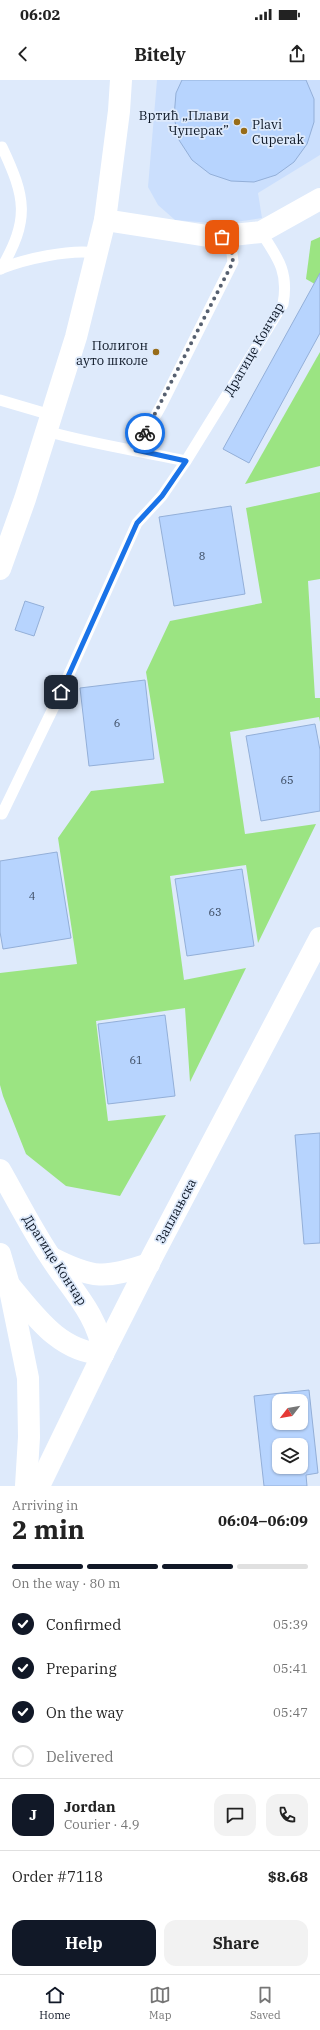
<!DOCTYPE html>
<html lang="en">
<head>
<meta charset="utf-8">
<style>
	body { margin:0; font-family:"IBM Plex Serif",serif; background:#f2f2f2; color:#222; height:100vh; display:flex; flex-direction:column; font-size:15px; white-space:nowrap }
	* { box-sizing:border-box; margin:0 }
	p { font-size:13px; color:#767676 }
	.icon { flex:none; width:22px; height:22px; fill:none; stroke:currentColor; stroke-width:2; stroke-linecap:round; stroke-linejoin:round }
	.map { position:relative; height:1406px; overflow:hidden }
	.side { display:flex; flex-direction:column; background:#fff; flex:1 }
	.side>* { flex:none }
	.needle { width:26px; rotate:239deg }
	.controls { position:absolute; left:272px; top:1314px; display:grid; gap:8px }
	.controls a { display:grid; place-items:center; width:36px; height:36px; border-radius:8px; background:#fff; box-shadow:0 1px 3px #0004; font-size:20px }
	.pin { position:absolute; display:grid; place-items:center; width:34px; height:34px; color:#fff; margin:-17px; border-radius:8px; box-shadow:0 2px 6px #0006 }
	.courier { position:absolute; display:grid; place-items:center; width:40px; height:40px; margin:-20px; border:3px solid #1a73e8; border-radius:50%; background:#fff; color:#222; box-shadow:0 1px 5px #0007 }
	.overview em { font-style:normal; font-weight:700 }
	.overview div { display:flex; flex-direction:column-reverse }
	.overview { display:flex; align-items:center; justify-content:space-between; height:68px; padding:0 12px }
	h1 { font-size:26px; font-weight:700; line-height:30px }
	.bar { display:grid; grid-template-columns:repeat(4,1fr); gap:6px 4px; align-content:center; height:48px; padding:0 12px }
	.bar i { height:5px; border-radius:3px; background:#e0e0e0 }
	.bar .active { background:#111827 }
	.bar p { grid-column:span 4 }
	.line { display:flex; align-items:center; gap:10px; padding:0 12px; border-top:1px solid #e0e0e0 }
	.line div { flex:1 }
	.round { display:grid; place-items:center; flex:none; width:42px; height:42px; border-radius:12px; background:#f2f2f2 }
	ol { padding:0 12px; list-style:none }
	li { display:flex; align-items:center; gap:12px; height:44px }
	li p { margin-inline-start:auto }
	li .icon { padding:4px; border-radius:50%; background:#111827; color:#fff; stroke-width:4 }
	li:last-child { color:#767676 }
	li i { width:22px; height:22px; border:2px solid #e0e0e0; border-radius:50% }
	.button { display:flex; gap:8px; margin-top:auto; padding:8px 12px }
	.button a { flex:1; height:46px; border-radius:12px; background:#111827; color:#fff; font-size:16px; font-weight:700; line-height:46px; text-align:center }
	.button a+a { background:#f2f2f2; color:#222 }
	.status { display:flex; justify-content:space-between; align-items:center; height:28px; padding:0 20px; background:#fff; direction:ltr }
	.status svg { height:11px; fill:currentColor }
	header { display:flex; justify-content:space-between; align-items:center; height:52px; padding:0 12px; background:#fff; font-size:18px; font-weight:700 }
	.dock { display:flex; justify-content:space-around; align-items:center; height:56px; border-top:1px solid #e0e0e0; background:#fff; font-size:11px; color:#767676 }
	.dock a { display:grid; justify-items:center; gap:2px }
	.dock .active { color:#111827 }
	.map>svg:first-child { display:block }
</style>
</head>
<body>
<div class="status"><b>06:02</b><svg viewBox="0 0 49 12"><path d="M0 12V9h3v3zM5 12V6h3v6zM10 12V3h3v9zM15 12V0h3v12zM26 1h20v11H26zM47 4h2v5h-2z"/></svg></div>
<header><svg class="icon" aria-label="back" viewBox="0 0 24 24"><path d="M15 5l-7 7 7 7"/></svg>Bitely<svg class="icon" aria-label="share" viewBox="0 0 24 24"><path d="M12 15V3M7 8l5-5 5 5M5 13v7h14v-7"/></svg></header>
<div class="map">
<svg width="320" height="1406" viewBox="0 0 320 1406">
	<rect width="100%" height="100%" fill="#deeafb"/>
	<polygon fill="#cbdffd" points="157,0 320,0 320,75 258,113 262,138 222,144 175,140 158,125 148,107"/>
	<g fill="#9be482">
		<polygon points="320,157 320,207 306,199 311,161"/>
		<polygon points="320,272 320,386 245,404"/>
		<polygon points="320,412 320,499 308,501 315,618 320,618 320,642 319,637 230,652 245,754 316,744 258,863 246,785 170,796 184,900 246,888 190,1002 185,928 96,941 108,1041 166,1035 120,1116 66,1106 26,1074 3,1016 0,1005 0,893 77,884 58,758 91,711 164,703 146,592 170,541 262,523 246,428"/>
	</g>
	<g fill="#b7d4fe" stroke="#93afd8" fill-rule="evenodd">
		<polygon points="182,0 306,0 314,19 314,42 307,64 294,82 276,95 254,102 231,101 210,94 192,80 179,60 174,37 176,13"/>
		<polygon points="320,193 320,253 249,383 223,369"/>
		<polygon points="231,426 245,514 174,526 159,437"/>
		<polygon points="25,521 44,527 34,556 15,550"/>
		<polygon points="145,600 154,679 89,686 80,608"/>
		<polygon points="315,644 320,670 320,731 261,741 246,656"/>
		<polygon points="57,772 71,858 3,869 0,852 0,781"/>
		<polygon points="242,789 254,866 187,876 175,799"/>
		<polygon points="165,935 175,1016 108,1024 98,944"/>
		<polygon points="320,1053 320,1163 304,1164 295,1055"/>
		<path d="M 309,1310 L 318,1393 L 306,1395 L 307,1406 L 264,1406 L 254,1316 ZM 279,1321 L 301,1321 L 301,1343 L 279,1343 ZM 279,1365 L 301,1365 L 301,1387 L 279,1387 Z"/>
	</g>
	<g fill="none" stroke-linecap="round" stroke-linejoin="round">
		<g stroke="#fff" stroke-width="11">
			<path d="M 0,189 C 24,179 70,169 96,173"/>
			<path d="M 1,189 C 30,139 26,118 2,67"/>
			<polyline points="0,320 51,335"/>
			<polyline points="136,370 161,326 233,182 230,157"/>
			<path d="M 186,381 L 283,224 C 289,192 278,178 261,152"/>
			<path d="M 2,734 L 61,612 L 137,443 L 162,416 L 186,381 C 140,371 92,364 46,351"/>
		</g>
		<g stroke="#fff" stroke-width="22">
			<polyline points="105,140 214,157 261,152 320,119"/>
			<polyline points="103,1274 153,1175 320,858"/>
		</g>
		<g stroke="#fff" stroke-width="22">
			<polyline points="0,489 25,419 76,257 105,140 119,31 121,0"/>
			<path d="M 0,1090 C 16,1118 31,1148 49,1175 C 69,1207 99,1235 103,1274"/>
			<polyline points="0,1174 9,1205 28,1298 29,1357 26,1406"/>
			<path d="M 52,1178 C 93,1199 105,1199 149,1184"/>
			<path d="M 10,1206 C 36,1237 60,1272 103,1274"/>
			<polyline points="39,1406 103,1274"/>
		</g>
	</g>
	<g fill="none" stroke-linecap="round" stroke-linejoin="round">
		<polyline stroke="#566070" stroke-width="4" stroke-dasharray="0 7.2" points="145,353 233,182 230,157 222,157"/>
		<polyline stroke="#1a73e8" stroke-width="5" points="61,612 137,443 162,416 186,381 136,370 145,353"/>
	</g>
	<g fill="#976c19" stroke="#deeafb" stroke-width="1.5">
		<circle cx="237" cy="42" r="4"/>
		<circle cx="244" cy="51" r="4"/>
		<circle cx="156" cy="272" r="4"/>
	</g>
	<g text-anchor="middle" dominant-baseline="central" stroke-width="3.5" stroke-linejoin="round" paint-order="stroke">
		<g font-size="11" fill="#37465b">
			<text x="202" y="476">8</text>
			<text x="117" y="643">6</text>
			<text x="287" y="700">65</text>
			<text x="32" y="816">4</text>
			<text x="215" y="832">63</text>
			<text x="136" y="980">61</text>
		</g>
		<g font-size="13" fill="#0c1625" stroke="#deeafb" text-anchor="end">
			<text x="229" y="35">Вртић „Плави<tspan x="229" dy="15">Чуперак”</tspan></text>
			<text x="252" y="44" text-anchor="start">Plavi<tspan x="252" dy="15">Cuperak</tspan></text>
			<text x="148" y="265">Полигон<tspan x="148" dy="15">ауто школе</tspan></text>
		</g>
		<g font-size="13" fill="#0c1625" stroke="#deeafb">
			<text transform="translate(254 269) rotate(-60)">Драгице Кончар</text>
			<text transform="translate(176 1131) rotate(-62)">Заплањска</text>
			<text transform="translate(55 1180) rotate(57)">Драгице Кончар</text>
		</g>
	</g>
</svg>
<div class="controls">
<a><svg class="needle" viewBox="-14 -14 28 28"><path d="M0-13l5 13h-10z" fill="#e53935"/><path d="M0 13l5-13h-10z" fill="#767676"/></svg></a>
<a><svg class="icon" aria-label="layers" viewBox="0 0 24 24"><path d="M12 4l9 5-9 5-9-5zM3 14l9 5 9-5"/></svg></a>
</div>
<div class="pin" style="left:222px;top:157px;background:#ea580c"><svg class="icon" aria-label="bag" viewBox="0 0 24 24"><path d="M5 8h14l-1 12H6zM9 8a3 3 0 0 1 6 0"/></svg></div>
<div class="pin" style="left:61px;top:612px;background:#1f2937"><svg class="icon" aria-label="home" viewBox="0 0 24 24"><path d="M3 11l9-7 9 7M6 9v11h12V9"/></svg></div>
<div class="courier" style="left:145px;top:353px"><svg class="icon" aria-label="bike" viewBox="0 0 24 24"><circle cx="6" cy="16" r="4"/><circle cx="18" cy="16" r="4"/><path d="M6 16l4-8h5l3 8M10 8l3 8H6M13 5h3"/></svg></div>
</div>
<section class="side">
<div class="overview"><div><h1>2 min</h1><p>Arriving in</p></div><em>06:04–06:09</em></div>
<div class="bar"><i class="active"></i><i class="active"></i><i class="active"></i><i></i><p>On the way · 80 m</p></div>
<ol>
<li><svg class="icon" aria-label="check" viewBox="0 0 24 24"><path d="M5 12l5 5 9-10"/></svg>Confirmed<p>05:39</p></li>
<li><svg class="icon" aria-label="check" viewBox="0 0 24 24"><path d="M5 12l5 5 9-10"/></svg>Preparing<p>05:41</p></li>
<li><svg class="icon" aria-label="check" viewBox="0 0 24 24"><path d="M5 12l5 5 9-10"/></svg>On the way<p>05:47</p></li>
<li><i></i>Delivered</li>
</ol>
<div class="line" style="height:72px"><b class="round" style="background:#111827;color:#fff">J</b><div><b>Jordan</b><p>Courier · 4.9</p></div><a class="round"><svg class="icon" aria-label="chat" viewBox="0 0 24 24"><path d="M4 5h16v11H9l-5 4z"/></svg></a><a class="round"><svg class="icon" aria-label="phone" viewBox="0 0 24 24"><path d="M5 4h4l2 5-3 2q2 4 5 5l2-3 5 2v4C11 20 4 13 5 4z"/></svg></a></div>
<div class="line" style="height:52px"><div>Order #7118</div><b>$8.68</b></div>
<div class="button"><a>Help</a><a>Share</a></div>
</section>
<nav class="dock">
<a class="active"><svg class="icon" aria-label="home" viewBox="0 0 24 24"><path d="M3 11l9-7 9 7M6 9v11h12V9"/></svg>Home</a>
<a><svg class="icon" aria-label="map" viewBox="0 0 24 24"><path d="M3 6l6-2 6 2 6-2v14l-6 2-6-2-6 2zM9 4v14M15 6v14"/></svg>Map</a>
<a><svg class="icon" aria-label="saved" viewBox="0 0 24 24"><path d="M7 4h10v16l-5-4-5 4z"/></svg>Saved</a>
</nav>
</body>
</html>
